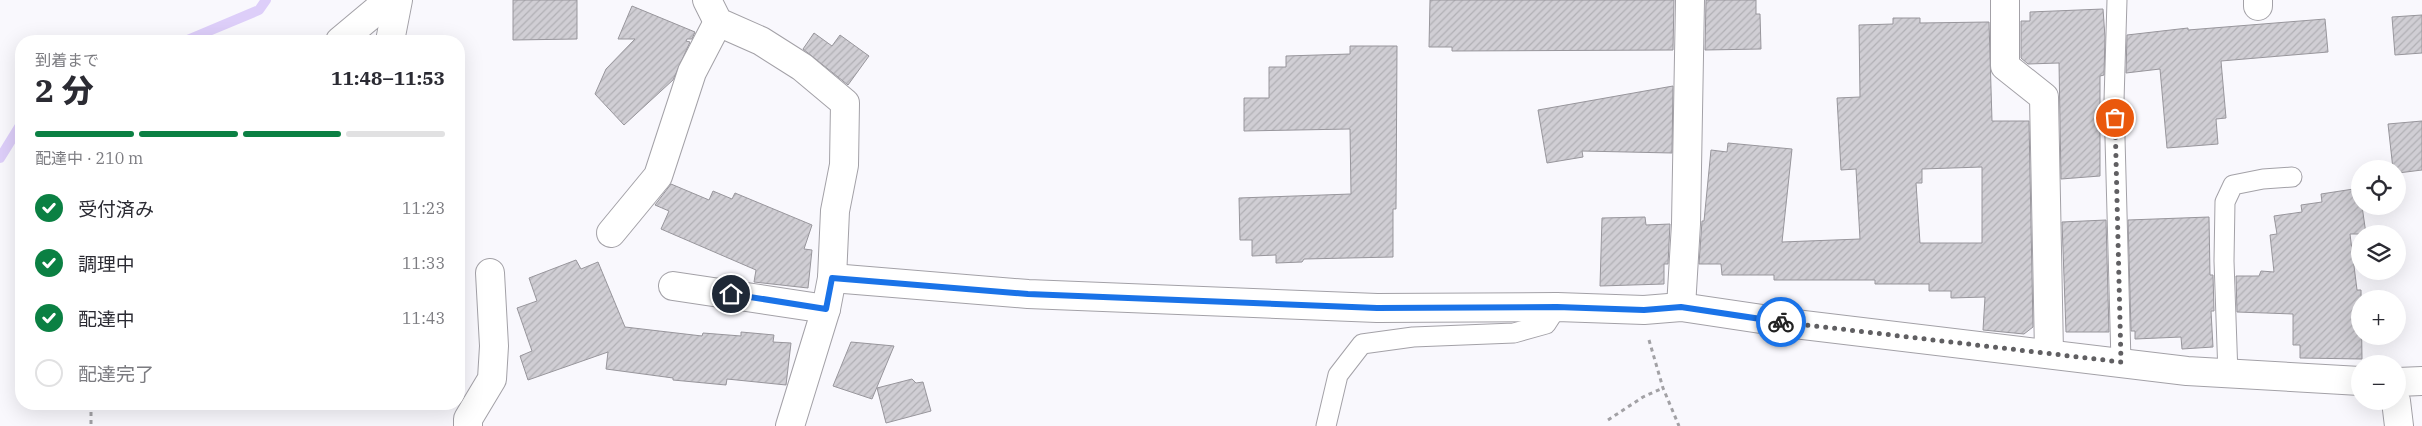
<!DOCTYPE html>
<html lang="ja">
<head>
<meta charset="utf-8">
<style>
	body { margin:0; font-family:"IBM Plex Serif","Noto Sans JP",serif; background:#f7f7f7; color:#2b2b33; height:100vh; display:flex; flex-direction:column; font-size:19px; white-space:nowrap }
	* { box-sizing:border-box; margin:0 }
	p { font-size:16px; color:#7c7c81 }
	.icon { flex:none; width:28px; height:28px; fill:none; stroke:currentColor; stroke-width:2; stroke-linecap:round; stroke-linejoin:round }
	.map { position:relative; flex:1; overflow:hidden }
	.side { position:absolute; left:15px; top:35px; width:450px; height:375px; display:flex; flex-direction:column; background:#fff; border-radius:20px; box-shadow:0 5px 20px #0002 }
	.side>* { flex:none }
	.fabs { position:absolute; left:2351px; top:160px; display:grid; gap:10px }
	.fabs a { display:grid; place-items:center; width:55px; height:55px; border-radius:50%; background:#fff; box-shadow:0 5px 20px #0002; font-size:25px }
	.pin { position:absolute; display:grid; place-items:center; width:42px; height:42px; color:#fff; margin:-21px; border:2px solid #fff; border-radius:50%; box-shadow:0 1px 5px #0007 }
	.courier { position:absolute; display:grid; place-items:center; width:50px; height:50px; margin:-25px; border:4px solid #1a73e8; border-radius:50%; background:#fff; color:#222; box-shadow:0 1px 6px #0007 }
	.summary em { font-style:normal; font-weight:800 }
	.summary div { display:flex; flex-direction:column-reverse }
	.summary { display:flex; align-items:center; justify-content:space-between; height:85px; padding:0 20px }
	h1 { font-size:32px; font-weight:800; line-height:38px }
	.bar { display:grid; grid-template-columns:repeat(4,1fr); gap:8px 5px; align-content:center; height:60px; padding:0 20px }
	.bar i { height:6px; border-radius:4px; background:#e1e1e2 }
	.bar .selected { background:#0b8043 }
	.bar p { grid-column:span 4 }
	ol { padding:0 20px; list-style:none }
	li { display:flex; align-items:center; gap:15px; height:55px }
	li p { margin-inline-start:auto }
	li .icon { padding:5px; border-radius:50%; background:#0b8043; color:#fff; stroke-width:4 }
	li:last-child { color:#7c7c81 }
	li i { width:28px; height:28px; border:2px solid #e1e1e2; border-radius:50% }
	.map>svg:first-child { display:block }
</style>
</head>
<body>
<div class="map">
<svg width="2422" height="426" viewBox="0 0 2422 426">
	<defs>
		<pattern id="building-hatch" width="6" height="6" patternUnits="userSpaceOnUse" patternTransform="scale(1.25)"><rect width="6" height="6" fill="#d0ced4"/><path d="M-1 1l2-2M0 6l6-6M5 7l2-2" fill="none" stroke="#b1b0b5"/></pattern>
	</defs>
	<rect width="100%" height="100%" fill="#f9f8fd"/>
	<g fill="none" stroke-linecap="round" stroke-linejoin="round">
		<g stroke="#ddcef9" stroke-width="10">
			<polyline points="185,41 259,10 266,0"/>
			<polyline points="0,158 21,124"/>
		</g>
	</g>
	<g fill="url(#building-hatch)" stroke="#98969c" fill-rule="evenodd">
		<polygon points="513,0 577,0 577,39 513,40"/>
		<polygon points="1430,0 1674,0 1673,50 1452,51 1452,47 1429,47"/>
		<polygon points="1706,0 1756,0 1756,14 1760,14 1761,49 1705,50"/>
		<polygon points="632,6 695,32 692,39 687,39 686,41 690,42 673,80 624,125 595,94 606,69 635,39 618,39"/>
		<polygon points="2103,9 2105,37 2104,75 2100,76 2100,176 2061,179 2059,63 2028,64 2021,58 2021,21 2030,21 2030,12"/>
		<polygon points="2422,15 2422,53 2395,55 2392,17"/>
		<path d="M 1893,18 L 1920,18 L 1920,23 L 1989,22 L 1992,121 L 2029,121 L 2033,327 L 2024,334 L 1983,330 L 1985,297 L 1951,298 L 1951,291 L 1929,291 L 1929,284 L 1875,284 L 1875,280 L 1774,280 L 1774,275 L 1722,275 L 1721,264 L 1699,264 L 1702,221 L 1704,221 L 1711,150 L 1727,152 L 1728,143 L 1792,149 L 1782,242 L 1860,239 L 1856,169 L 1841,170 L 1837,98 L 1860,97 L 1859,25 L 1893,24 ZM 1982,167 L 1982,243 L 1920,243 L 1916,183 L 1922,183 L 1922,169 Z"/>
		<polygon points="2325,19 2328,52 2221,61 2226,118 2216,119 2218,144 2167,148 2160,69 2126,73 2127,35 2188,28 2188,30"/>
		<polygon points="814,33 832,46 840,35 869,56 848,85 803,49"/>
		<polygon points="1350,46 1397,46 1396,209 1393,209 1393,257 1304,259 1302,262 1276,263 1276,255 1252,256 1252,240 1240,240 1239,198 1351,194 1350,129 1244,131 1244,98 1269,98 1269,67 1286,67 1286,56 1350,54"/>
		<polygon points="1673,86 1672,153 1582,151 1583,157 1547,163 1538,110"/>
		<polygon points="2422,121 2422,170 2398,173 2398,169 2393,169 2388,124"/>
		<polygon points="671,184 709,200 713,191 732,199 735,193 812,225 804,249 812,250 808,288 754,282 756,270 661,229 669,211 655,205"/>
		<polygon points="2360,188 2360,206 2362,206 2366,234 2350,234 2357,290 2361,290 2362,359 2300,358 2300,345 2293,345 2293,314 2237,312 2236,276 2259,276 2261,271 2274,272 2270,235 2277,234 2274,216 2302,212 2301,205 2322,202 2321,194"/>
		<polygon points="1645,217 1646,225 1670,224 1668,264 1664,264 1664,284 1600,286 1602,218"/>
		<polygon points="2209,217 2210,275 2213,275 2214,311 2211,311 2213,347 2182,349 2181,337 2135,339 2135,331 2131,331 2128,220"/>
		<polygon points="2106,220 2109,332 2066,332 2062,222"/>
		<polygon points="576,260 581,269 598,262 625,327 702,336 703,333 741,336 741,332 774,335 773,342 791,343 786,385 727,379 726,385 673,380 673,378 606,369 608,352 528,380 520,356 532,351 517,308 537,301 529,278"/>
		<polygon points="851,342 894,346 872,399 833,386"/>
		<polygon points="912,379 916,383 923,382 931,411 886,423 877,388"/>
	</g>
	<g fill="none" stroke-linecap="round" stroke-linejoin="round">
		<defs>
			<g id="lane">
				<polyline points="2117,0 2114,101 2121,362"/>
				<polyline points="2228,375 2224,261 2225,202 2233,185 2263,179 2292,177"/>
				<polyline points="1326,426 1338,375 1362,344 1413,337 1514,333 1546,324 1557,307"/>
			</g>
			<g id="street">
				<polyline points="707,0 718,22 761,41 802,67 845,103 844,165 835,211 832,278 826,309 790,426"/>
				<polyline points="2005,0 2005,66 2044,97 2049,353"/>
				<polyline points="2258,0 2258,6"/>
				<polyline points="340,41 389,0"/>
				<polyline points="390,41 398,0"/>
				<polyline points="611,233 658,176 692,72 718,22"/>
				<polyline points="832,278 1028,294 1377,308 1557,307 1644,310 1681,307 1795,324 2187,371 2360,381"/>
				<polyline points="673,286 826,309"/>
				<polyline points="1681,307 1686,224 1690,0"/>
				<polyline points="2398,382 2422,381"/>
				<polyline points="2396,401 2399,426"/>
				<polyline points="468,426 468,419 492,379 494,346 490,273"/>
			</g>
		</defs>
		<use href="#lane" stroke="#a3a1a7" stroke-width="21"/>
		<use href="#street" stroke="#a3a1a7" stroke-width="30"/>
		<g stroke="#a2a1a5" stroke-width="3" stroke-dasharray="4 4" stroke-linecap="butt">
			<polyline points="1649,340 1663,388 1679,426"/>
			<polyline points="91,404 91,426"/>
			<polyline points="1608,420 1643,397 1663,388"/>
		</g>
		<use href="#lane" stroke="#fff" stroke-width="19"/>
		<use href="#street" stroke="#fff" stroke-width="28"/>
	</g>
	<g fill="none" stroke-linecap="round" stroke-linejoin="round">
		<polyline stroke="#605f62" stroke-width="5" stroke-dasharray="0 9" points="1781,322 2121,362 2115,118"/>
		<polyline stroke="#1a73e8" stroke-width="6" points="731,294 826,309 832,278 1028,294 1377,308 1557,307 1644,310 1681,307 1781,322"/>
	</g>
</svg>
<div class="fabs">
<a><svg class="icon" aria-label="locate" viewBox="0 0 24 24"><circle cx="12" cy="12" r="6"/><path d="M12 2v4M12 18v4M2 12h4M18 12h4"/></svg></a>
<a><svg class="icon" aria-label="layers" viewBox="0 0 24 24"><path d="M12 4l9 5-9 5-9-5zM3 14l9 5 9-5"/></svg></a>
<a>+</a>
<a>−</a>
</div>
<div class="pin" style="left:2115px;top:118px;background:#ea580c"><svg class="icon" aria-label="bag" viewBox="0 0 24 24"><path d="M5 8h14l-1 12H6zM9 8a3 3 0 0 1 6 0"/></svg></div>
<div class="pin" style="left:731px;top:294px;background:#1f2937"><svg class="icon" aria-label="home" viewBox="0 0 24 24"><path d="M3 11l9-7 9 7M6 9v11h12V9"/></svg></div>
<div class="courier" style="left:1781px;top:322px"><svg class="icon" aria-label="bike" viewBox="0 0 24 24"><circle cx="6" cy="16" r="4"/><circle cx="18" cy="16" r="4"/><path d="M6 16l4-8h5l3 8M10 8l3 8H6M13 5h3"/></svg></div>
<section class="side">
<div class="summary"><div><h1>2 分</h1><p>到着まで</p></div><em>11:48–11:53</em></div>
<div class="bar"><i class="selected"></i><i class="selected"></i><i class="selected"></i><i></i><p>配達中 · 210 m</p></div>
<ol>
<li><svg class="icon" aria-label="check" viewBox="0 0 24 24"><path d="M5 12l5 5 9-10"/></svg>受付済み<p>11:23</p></li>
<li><svg class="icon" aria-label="check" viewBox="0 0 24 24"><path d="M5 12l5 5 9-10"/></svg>調理中<p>11:33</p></li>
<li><svg class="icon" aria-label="check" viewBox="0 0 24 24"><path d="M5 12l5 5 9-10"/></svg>配達中<p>11:43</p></li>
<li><i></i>配達完了</li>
</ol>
</section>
</div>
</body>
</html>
